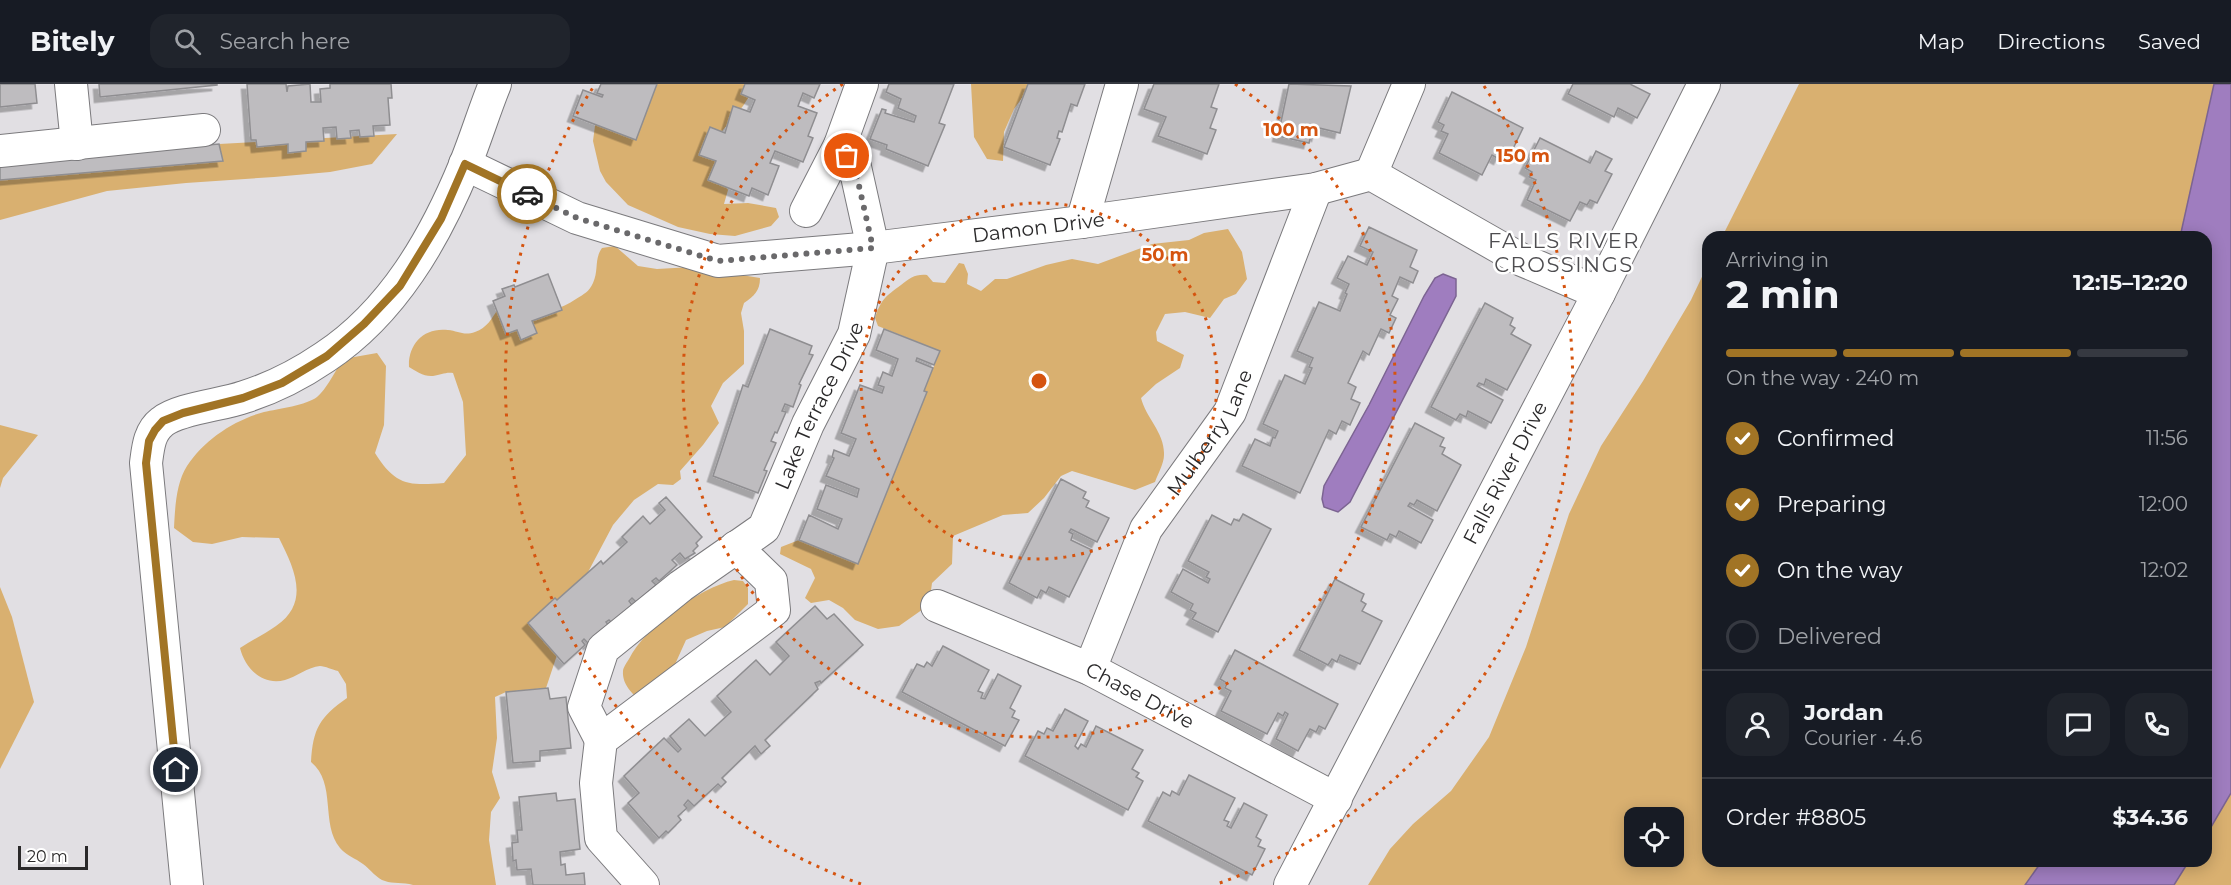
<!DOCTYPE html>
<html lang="en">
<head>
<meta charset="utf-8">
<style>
	body { margin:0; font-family:Montserrat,sans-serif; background:#20242c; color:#f1f3f6; height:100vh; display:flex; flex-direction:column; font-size:22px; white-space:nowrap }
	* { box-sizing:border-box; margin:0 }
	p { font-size:20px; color:#9ea1a6 }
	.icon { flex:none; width:33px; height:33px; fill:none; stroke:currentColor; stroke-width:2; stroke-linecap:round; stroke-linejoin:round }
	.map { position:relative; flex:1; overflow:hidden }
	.drawer { position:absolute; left:1702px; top:147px; width:510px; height:636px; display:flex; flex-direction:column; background:#171b24; border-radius:18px; box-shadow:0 3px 15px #0003 }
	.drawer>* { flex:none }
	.buttons { position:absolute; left:1624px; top:723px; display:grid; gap:12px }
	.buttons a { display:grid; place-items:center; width:60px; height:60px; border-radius:12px; background:#171b24; box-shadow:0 3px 15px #0003; font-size:30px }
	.scale { position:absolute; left:18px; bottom:15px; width:70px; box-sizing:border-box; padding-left:6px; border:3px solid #2a292a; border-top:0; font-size:16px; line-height:21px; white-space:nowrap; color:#2a292a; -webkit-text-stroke:4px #fff; paint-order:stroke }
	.pin { position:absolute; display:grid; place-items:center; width:51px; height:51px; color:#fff; margin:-26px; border:3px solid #fff; border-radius:50%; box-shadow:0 2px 6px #0007 }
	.courier { position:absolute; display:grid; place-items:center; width:60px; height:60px; margin:-30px; border:4px solid #a17425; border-radius:50%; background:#fff; color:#222; box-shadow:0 2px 8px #0007 }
	.headline em { font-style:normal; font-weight:700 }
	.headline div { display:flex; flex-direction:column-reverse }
	.headline { display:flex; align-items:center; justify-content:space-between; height:102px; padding:0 24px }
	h1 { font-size:39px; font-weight:700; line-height:45px }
	.bar { display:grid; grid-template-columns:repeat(4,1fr); gap:9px 6px; align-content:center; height:72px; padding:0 24px }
	.bar i { height:8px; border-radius:4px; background:#363941 }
	.bar .current { background:#a17425 }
	.bar p { grid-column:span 4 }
	.line { display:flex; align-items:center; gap:15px; padding:0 24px; border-top:2px solid #363941 }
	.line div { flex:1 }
	.round { display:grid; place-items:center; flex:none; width:63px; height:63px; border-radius:18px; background:#20242c }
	ol { padding:0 24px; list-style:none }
	li { display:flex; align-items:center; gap:18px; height:66px }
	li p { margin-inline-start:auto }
	li .icon { padding:6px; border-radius:50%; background:#a17425; color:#fff; stroke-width:4 }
	li:last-child { color:#9ea1a6 }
	li i { width:33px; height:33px; border:3px solid #363941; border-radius:50% }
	header { display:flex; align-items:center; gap:36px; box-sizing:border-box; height:84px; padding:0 30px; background:#171b24; border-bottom:2px solid #363941 }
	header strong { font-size:28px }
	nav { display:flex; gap:33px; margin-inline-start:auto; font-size:21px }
	.search { width:420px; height:54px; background:#20242c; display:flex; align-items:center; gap:15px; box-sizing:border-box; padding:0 21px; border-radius:18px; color:#9ea1a6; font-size:22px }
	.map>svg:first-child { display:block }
</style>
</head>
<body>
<header>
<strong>Bitely</strong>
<div class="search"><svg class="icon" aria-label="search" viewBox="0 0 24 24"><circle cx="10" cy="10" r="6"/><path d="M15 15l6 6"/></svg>Search here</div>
<nav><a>Map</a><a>Directions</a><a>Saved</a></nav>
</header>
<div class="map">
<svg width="2231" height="801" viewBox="0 0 2231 801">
	<defs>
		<filter id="shadow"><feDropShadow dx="-5.5" dy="5.5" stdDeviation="0" flood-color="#0004"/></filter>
	</defs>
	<rect width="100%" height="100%" fill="#e1dfe3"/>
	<g fill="#d9b070" fill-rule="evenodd">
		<polygon points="657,0 757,0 743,22 718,52 719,88 728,106 724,120 748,119 776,124 779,133 771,142 735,152 710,150 678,143 628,121 606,98 600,87 593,57 596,34 642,37"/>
		<polygon points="971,0 1032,0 1014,25 1004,48 1003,77 987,75 974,53"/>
		<path d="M 1799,0 L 2231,0 L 2231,801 L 1368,801 L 1390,765 L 1413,740 L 1451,707 L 1489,653 L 1526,563 L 1569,430 L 1601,362 L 1643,297 L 1691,216 L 1708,180 L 1708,777 L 2206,777 L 2206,153 L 1722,153 ZM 1635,734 L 1674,734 L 1674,772 L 1635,772 Z"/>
		<polygon points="397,50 372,80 330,88 274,93 186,99 107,107 0,136 0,80 219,60"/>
		<path d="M 1228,145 L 1242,168 L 1247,195 L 1236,210 L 1224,215 L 1210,234 L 1185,228 L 1165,230 L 1156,248 L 1157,257 L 1184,271 L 1180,284 L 1156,300 L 1141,314 C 1146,334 1165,349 1164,371 C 1164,379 1158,390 1155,398 L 1135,406 L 1072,387 L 1061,392 L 1044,414 L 1028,429 L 1003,431 L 953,452 L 952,480 L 932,499 L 930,514 L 926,523 L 899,542 L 878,545 L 855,536 L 843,524 L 829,516 L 811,519 L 805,514 L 815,494 L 811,485 L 780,470 L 781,463 L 799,456 L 858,480 L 927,308 L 924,307 L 940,267 L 878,242 L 875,234 C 881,215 886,212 901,201 C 910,194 915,190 927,191 L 933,198 L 945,199 L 959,179 L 964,180 L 968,190 L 967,200 L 981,207 L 995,195 L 1007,195 L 1046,181 L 1072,175 L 1098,180 L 1152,160 L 1189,156 L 1204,149 Z"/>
		<path d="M 615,162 L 638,182 L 657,185 L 692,183 L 760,194 C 760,207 754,212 744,219 L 741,229 L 744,247 L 744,280 L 723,299 L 711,322 L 719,339 L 703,361 L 680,387 L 681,395 L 673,401 L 658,400 L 634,416 L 613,441 L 587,490 L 557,516 L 555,515 L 528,539 L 557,571 L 546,604 L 506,608 L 495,613 L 497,654 L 492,688 L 500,714 L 491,728 L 489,756 L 496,801 L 413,801 C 403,798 393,800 385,797 C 377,795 370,785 363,780 C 355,774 347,772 340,764 C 320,740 337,699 311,678 C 313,644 320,633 347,614 L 346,600 L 338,587 C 333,586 325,582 320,582 C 308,583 296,593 285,596 C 262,602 245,584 240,564 C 252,556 265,550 276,542 C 311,518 294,484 279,454 L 242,453 L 212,460 L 193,458 L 174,444 C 175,425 176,399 187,382 C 204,356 234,336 264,328 C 278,325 307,321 317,313 C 326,306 336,286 343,275 L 377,269 L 386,282 L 384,341 L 375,369 C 395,401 408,402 444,399 L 466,371 L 463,318 L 453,289 C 445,288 441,291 433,292 C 424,293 416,287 409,283 C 408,260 424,243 448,246 C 458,247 464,252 475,248 C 487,244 492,234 498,225 C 530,227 548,234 576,215 C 584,210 589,208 593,199 C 599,186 594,175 602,164 Z"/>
		<polygon points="0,341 38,351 3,394 0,404"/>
		<path d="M 734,496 L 743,497 L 748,504 L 748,520 L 725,543 L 707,547 L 686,556 L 672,587 L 641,618 C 633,610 622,601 623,587 C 623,584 627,578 629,575 C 645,543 699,504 734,496 Z"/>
		<polygon points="0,503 12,533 34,618 0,685"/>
	</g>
	<g fill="#9f7dbf" stroke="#7c6492" stroke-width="1.5">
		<polygon points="2214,0 2231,0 2231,709 2207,750 2206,153 2180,153"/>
		<polygon points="1443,190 1456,195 1456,212 1350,418 1338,428 1324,423 1322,415 1324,402 1369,321 1424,212 1435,194"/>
		<polygon points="2042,777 2189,777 2174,801 2025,801"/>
	</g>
	<g fill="#bebcbf" stroke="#8f8e91" stroke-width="1.5" filter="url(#shadow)">
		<polygon points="0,0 35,0 37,19 0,23"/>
		<polygon points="99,0 217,0 217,1 100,13"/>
		<polygon points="247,0 286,0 287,8 288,2 310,0 311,18 321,18 320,5 330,4 330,0 391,0 392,14 388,14 390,41 373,42 374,52 360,53 359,46 350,47 351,54 337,55 336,43 323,44 324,57 306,58 306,67 288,69 288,60 257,63 256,56 251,56"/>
		<polygon points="601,0 657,0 636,56 573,32 583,6 602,13 603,11 597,9"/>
		<polygon points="745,0 820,0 814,14 803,9 798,22 817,29 808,52 813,54 803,78 775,67 770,79 779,82 768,111 752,104 749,112 708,96 716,77 699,71 710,43 725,49 733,22 750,28 755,16 741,10"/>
		<polygon points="889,0 954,0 939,39 945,41 928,82 886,65 887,61 870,55 882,25 886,26 885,29 914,38 916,32 898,24 901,15 886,8"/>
		<polygon points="1028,0 1085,0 1077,22 1071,20 1062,48 1059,47 1057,54 1060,55 1050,81 1004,63"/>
		<polygon points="1154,0 1219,0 1211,23 1217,25 1210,44 1216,46 1207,70 1158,52 1166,33 1144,25"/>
		<polygon points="1289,0 1351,2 1340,49 1319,44 1317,52 1311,51 1309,59 1278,52"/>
		<polygon points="1573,0 1630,0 1650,10 1637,34 1618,24 1614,33 1568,10"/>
		<polygon points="1452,8 1523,44 1509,73 1502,69 1499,75 1492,71 1482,91 1439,69 1448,50 1441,47 1444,41 1438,38"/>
		<polygon points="1540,54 1590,79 1596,67 1612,75 1605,87 1612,90 1597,119 1590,116 1587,121 1580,118 1570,137 1527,116 1536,96 1529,93 1532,88 1525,84"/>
		<polygon points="219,60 223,77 0,96 0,80"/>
		<polygon points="1369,143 1417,166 1410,183 1418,187 1413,199 1400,193 1392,212 1398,215 1390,231 1396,234 1389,249 1381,245 1369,271 1363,267 1348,299 1356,303 1351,315 1360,319 1350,341 1342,337 1336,350 1329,346 1300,409 1242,382 1255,355 1270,362 1273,353 1275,354 1278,347 1263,340 1285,291 1305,300 1312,284 1309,283 1313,274 1297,267 1319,218 1340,227 1347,210 1345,209 1349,200 1337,194 1348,172 1367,181 1373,168 1360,162"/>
		<polygon points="548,190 562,226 532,237 537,249 521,256 517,246 506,250 493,217 505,212 502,205 514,201 515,203"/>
		<polygon points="1485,219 1513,234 1510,241 1515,244 1511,250 1531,261 1507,306 1486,295 1484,301 1479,299 1477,302 1503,316 1491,339 1468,327 1466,333 1460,330 1456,336 1431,323"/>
		<polygon points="770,245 812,262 809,270 813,271 799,300 801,301 793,323 785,320 782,327 786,328 777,349 775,348 771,357 776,359 764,386 767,387 758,409 713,392 743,301 748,303"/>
		<polygon points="884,245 940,267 934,281 917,274 916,277 933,284 924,307 927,308 858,480 799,456 809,431 838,445 842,435 817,425 826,401 857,413 859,405 826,392 834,374 832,373 834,366 849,372 856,355 841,349 860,301 882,309 884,303 878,301 883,288 892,292 898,275 876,266"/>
		<polygon points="1415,339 1444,354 1440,362 1445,364 1442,370 1461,381 1437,427 1417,416 1414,421 1410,419 1408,422 1433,436 1421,459 1399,447 1396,453 1390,450 1387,456 1361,443"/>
		<polygon points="1061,395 1086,408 1083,414 1089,417 1086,423 1109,434 1097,458 1071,445 1069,448 1073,450 1071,456 1092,466 1069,513 1049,503 1046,509 1041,506 1037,514 1009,499"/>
		<polygon points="666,413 702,453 696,459 698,462 693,467 695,469 685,475 680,469 672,476 677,481 659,497 656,494 652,497 656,501 636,518 632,514 629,517 632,521 612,539 609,536 606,538 609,542 589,560 584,555 582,557 585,561 564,580 528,539 555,514 557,516 601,477 603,480 627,458 622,453 643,432 650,440 665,426 659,419"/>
		<polygon points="1243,430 1271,445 1218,548 1192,535 1196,529 1190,526 1193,520 1171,508 1183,485 1208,499 1210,495 1206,493 1209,488 1188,477 1212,431 1231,441 1234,435 1239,437"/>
		<polygon points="1335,495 1364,510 1361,517 1366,520 1362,527 1382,537 1360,580 1340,571 1337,578 1332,575 1328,581 1299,566"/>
		<polygon points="815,522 827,535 834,530 863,561 821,599 820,597 815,599 818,605 765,656 770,662 761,670 755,662 722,694 726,698 721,703 718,700 694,722 688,716 684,721 687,724 678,732 681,736 668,749 666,747 659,754 628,719 639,709 624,692 664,654 678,668 681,665 670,652 689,635 705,652 731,628 717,612 756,576 770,591 789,572 776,558"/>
		<polygon points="943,562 989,586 978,607 983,609 981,614 985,615 998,590 1021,602 1010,624 1015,627 1012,633 1019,636 1005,662 902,608 917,580 924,583 927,578 932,582"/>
		<polygon points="1235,566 1338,620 1325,645 1319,642 1316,648 1310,645 1298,667 1276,655 1288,630 1285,628 1283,632 1278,629 1267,650 1221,627 1231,607 1225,604 1227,599 1220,595"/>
		<polygon points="548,604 550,615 566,613 571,664 540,667 540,677 513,679 506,608"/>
		<polygon points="1065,625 1088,637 1075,662 1078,665 1081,660 1086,663 1096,642 1143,666 1132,685 1139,689 1136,693 1143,697 1128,726 1025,672 1038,647 1044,650 1047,644 1053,647"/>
		<polygon points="1189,691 1235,714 1224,736 1229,738 1227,742 1231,744 1244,719 1267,731 1256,753 1261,756 1258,762 1265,765 1252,791 1148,737 1163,708 1170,712 1172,707 1179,711"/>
		<polygon points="556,709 557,717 575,715 580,765 560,768 561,781 565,780 566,791 584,789 585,801 533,801 531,785 517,786 516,776 513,777 512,759 518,758 517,746 522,746 519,713"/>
	</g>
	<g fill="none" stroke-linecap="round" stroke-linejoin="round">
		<defs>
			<g id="minor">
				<polyline points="71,0 77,60"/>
				<polyline points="0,67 204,46"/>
				<path id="s1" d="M 465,80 L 577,134 L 718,177 L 873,164 L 1082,138 L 1316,105 L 1371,90 L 1522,176 L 1599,209"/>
				<polyline points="1371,90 1409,0"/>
				<polyline points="806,127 840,61"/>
				<polyline points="1082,138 1122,0"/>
				<path id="s2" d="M 937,522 L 1090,585 L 1336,715"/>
				<path id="s3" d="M 1090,585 L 1146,445 L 1230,328 L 1316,105"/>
				<path id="s4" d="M 601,656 L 584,623 L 603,565 L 681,502 L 764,444 L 808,340 L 854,250 L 873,164 L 855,83 L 840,61 L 862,0"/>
				<path d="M 187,801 L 146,379 C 148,364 149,348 162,338 C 179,324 223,321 244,313 C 273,304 300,290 325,273 C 393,228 435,154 465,81 C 476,54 484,27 495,0"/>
				<polyline points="643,801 601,754 596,699 601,656 774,526 771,497 736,463"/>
				<path id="s5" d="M 1290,801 L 1599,209 L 1704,0"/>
			</g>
		</defs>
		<use href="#minor" stroke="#7b7a7d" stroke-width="34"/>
		<use href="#minor" stroke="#fff" stroke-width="32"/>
	</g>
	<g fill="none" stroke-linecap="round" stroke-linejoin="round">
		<polyline stroke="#6a696b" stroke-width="6" stroke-dasharray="0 10.8" points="527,110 577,134 718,177 873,164 855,84 847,72"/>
		<polyline stroke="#a17425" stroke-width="8" points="176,686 146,379 149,357 155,346 163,337 183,329 243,314 282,299 327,272 364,240 400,202 441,135 465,80 527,110"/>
	</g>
	<g fill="none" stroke="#d5540f" stroke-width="3" stroke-dasharray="3 6">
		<circle cx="1039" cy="297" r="178"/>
		<path d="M1235 0A356 356 0 1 1 843 0"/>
		<path d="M861 800A534 534 0 0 1 594 2M1484 2A534 534 0 0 1 1217 800"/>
	</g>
	<g text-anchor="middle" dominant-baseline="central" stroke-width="5" stroke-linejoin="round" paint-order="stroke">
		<g font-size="20" fill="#2a292a" stroke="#fff">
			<text stroke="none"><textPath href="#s1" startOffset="594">Damon Drive</textPath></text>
			<text stroke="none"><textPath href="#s4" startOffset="434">Lake Terrace Drive</textPath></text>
			<text stroke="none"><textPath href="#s3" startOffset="267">Mulberry Lane</textPath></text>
			<text stroke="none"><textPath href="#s5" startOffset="465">Falls River Drive</textPath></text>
			<text stroke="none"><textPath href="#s2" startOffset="222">Chase Drive</textPath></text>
		</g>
		<g font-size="21" letter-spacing="1.5" fill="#4e4d50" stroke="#fff">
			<text x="1564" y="156">FALLS RIVER<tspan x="1564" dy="24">CROSSINGS</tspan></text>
		</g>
	</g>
	<circle cx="1039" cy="297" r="9" fill="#d5540f" stroke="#fff" stroke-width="3"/>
	<g font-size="18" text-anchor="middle" font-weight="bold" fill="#d5540f" stroke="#fff" stroke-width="5" stroke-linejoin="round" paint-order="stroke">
		<text x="1291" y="52">100 m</text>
		<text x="1523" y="78">150 m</text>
		<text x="1165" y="177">50 m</text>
	</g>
</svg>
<div class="buttons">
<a><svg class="icon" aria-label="locate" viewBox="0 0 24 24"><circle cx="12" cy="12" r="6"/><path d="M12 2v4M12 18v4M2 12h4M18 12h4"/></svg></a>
</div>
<div class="scale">20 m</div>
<div class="pin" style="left:847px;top:72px;background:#ea580c"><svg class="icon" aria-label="bag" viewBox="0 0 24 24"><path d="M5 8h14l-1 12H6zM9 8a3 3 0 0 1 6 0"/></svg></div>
<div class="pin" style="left:176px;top:686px;background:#1f2937"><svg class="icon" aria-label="home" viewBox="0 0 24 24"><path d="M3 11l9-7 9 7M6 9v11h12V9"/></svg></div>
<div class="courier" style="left:527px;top:110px"><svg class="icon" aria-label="car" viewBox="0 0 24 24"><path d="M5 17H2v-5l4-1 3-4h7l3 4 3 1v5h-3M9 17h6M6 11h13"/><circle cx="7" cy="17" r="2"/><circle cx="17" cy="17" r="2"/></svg></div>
<section class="drawer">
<div class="headline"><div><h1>2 min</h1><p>Arriving in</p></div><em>12:15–12:20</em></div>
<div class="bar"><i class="current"></i><i class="current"></i><i class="current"></i><i></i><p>On the way · 240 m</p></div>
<ol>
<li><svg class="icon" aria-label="check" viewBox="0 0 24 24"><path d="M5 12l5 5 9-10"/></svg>Confirmed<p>11:56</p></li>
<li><svg class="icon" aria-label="check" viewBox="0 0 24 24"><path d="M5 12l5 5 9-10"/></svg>Preparing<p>12:00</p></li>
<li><svg class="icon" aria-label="check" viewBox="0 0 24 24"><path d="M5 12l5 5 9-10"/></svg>On the way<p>12:02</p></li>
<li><i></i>Delivered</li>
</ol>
<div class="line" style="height:108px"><a class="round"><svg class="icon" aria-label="person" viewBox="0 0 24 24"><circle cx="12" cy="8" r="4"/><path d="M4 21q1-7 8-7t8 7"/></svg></a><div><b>Jordan</b><p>Courier · 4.6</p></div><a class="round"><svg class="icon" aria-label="chat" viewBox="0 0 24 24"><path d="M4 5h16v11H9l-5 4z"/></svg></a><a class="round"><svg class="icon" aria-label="phone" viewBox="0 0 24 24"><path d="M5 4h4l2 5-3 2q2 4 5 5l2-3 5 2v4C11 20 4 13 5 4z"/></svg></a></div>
<div class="line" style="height:78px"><div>Order #8805</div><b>$34.36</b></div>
</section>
</div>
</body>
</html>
